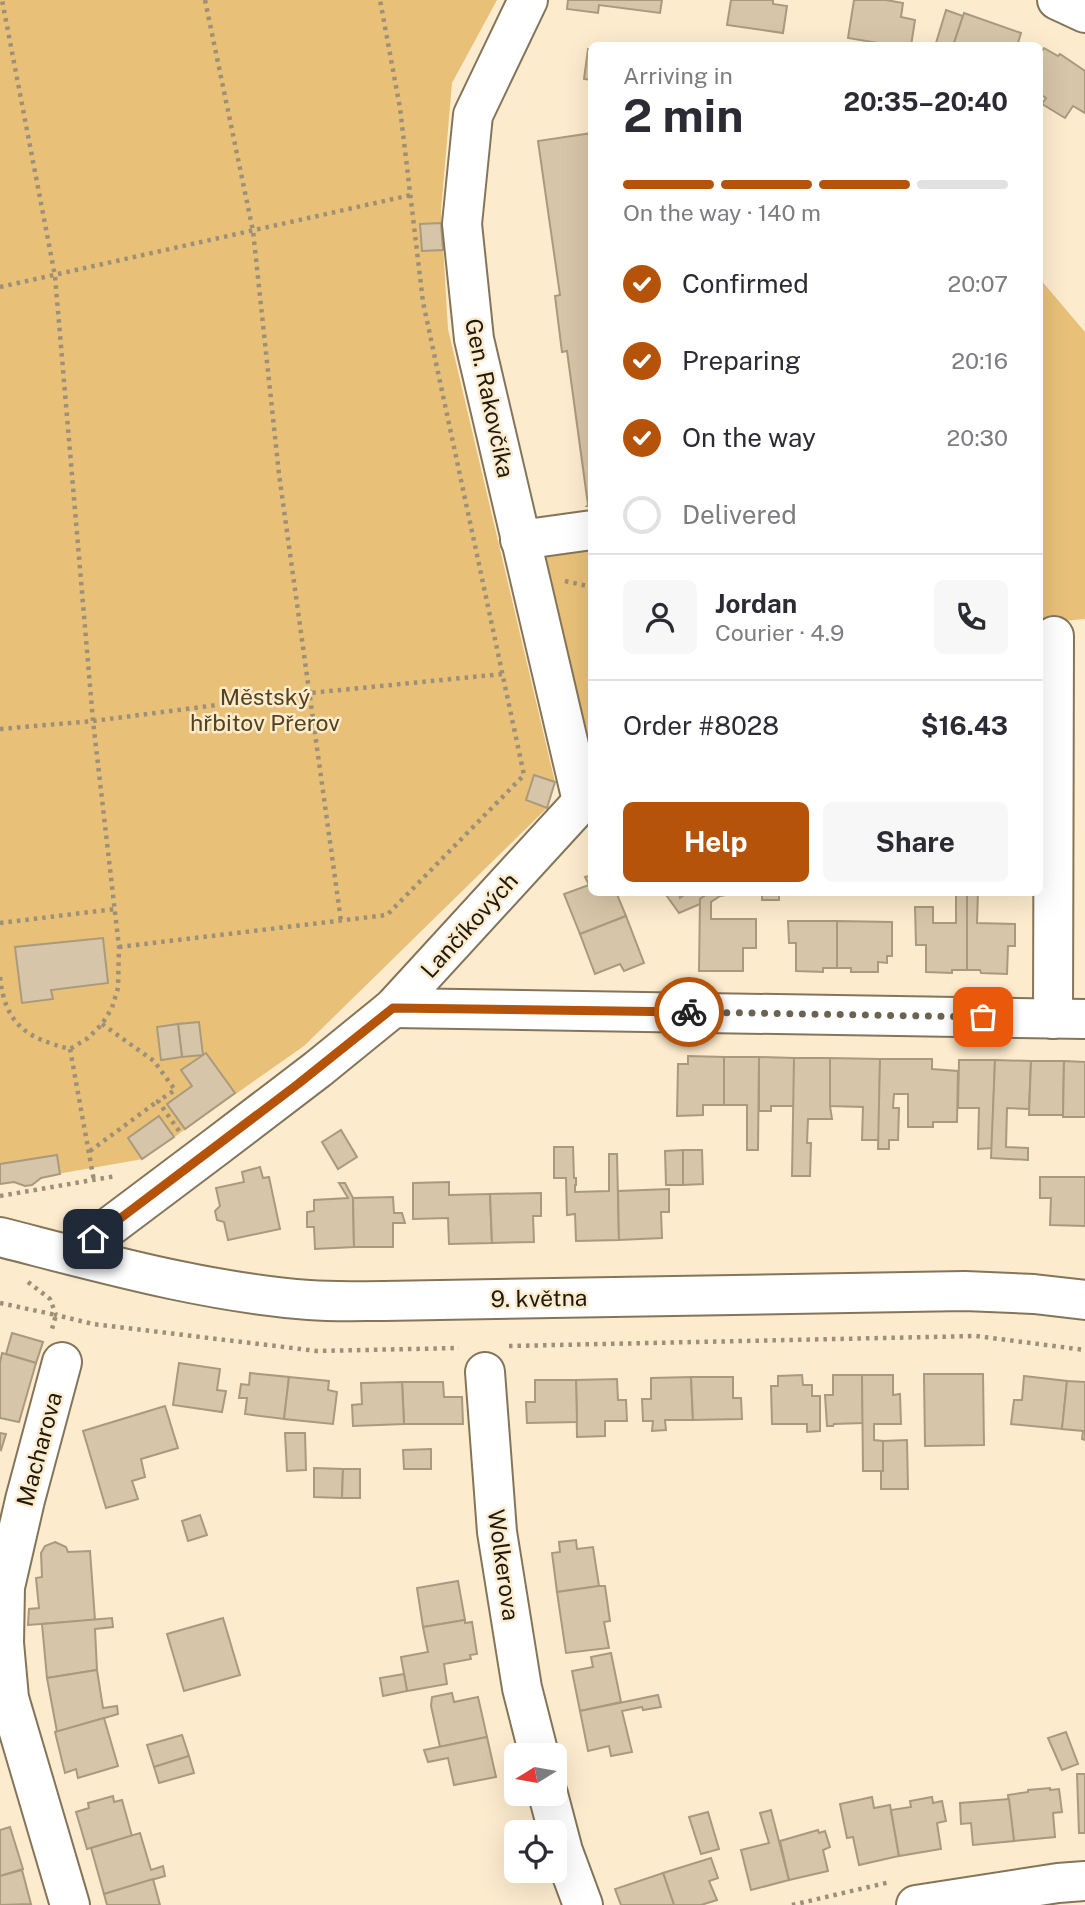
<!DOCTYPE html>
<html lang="en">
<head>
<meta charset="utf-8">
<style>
	body { margin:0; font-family:"Public Sans",sans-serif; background:#f7f7f7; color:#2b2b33; height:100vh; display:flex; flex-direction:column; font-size:26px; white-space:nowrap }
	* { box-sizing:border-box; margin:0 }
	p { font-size:23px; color:#7c7c81 }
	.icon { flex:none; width:38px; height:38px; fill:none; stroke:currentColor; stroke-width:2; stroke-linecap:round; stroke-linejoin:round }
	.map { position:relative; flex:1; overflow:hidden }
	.side { position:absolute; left:588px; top:42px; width:455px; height:854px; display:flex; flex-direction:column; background:#fff; border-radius:10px; box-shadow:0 7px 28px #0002 }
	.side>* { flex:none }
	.needle { width:46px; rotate:259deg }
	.controls { position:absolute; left:504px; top:1743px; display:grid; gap:14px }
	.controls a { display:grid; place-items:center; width:63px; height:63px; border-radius:10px; background:#fff; box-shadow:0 7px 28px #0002; font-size:35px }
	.pin { position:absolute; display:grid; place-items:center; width:60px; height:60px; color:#fff; margin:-30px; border-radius:14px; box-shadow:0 4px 10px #0006 }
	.courier { position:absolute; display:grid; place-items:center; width:70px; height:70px; margin:-35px; border:5px solid #b45309; border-radius:50%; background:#fff; color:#222; box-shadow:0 2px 9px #0007 }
	.head em { font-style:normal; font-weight:700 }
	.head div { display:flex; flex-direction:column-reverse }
	.head { display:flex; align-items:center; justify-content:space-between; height:119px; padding:0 35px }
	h1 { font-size:46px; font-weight:700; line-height:52px }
	.bar { display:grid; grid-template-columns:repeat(4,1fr); gap:10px 7px; align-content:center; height:84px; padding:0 35px }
	.bar i { height:9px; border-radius:5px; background:#e1e1e2 }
	.bar .active { background:#b45309 }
	.bar p { grid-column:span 4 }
	.line { display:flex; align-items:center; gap:18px; padding:0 35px; border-top:2px solid #e1e1e2 }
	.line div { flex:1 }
	.round { display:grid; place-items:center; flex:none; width:74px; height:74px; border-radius:10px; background:#f7f7f7 }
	ol { padding:0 35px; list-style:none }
	li { display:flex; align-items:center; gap:21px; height:77px }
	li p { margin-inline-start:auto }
	li .icon { padding:7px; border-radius:50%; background:#b45309; color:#fff; stroke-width:4 }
	li:last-child { color:#7c7c81 }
	li i { width:38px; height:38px; border:4px solid #e1e1e2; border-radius:50% }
	.primary-button { display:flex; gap:14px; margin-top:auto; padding:14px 35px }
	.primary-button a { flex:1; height:80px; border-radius:10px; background:#b45309; color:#fff; font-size:28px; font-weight:700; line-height:80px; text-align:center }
	.primary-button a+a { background:#f7f7f7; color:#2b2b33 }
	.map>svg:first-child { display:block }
</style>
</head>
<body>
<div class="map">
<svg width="1085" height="1905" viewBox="0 0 1085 1905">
	<rect width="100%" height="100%" fill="#fcebcd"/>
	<g fill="#e8c078">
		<polygon points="0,0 497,0 452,83 441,211 448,329 555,782 547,808 304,1046 143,1159 0,1184"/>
		<polygon points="1040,279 1085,332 1085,619 1040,623"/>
		<polygon points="591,548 591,740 584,736 533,556"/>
	</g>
	<g fill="#d6c5a8" stroke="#aa9a7d" stroke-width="2">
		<polygon points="568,0 662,0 660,13 599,5 598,13 567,9"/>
		<polygon points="731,0 773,0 773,4 787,6 783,33 727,25"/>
		<polygon points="854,0 886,0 903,3 901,17 915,20 911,46 896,46 848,38"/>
		<polygon points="946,10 963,16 953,46 945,46 936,43"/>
		<polygon points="964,13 1021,33 1017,46 953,46"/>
		<polygon points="1044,48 1058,56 1060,54 1085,71 1085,113 1073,106 1065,118 1042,104 1046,98 1040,94 1040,54"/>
		<polygon points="588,49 592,50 592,80 584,79"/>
		<polygon points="592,133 592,506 587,506 588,505 567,351 562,352 555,296 560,295 538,141"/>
		<polygon points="441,223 443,250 422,251 420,224"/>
		<polygon points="534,775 555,782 547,808 526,800"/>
		<polygon points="592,875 592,892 616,892 626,916 580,934 564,894 589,885 585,877"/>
		<polygon points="664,892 679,892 680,898 688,892 710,892 700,899 700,904 679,913"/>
		<polygon points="710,892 743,892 720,896 711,902 711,919 756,919 756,948 743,948 743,971 699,971 700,899"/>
		<rect x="762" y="892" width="17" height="8"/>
		<polygon points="956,892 967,892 967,970 952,970 952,973 926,972 926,945 916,945 915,907 933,907 933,923 956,923"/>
		<polygon points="967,892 978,892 977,923 1015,924 1015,946 1008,946 1007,974 981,973 980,970 967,970"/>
		<polygon points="626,916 644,963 624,971 620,964 595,974 580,934"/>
		<polygon points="788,921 837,921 837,968 823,968 823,972 796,971 796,943 789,943"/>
		<polygon points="837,921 892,922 892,956 887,956 887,963 878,962 878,972 851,972 851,968 837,968"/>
		<polygon points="103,938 108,983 51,990 53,999 22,1003 15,947"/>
		<polygon points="199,1022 203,1055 182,1057 178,1024"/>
		<polygon points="178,1024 182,1057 161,1060 157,1027"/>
		<polygon points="206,1053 235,1093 185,1129 167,1104 192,1086 181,1070"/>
		<polygon points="688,1056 724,1057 724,1105 703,1105 703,1115 677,1116 678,1064 688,1064"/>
		<polygon points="724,1057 759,1057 758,1150 747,1150 747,1105 724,1105"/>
		<polygon points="759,1057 794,1058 794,1106 771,1106 771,1111 759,1111"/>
		<polygon points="794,1058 830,1058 830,1106 832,1119 808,1119 807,1143 811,1143 810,1176 792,1176"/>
		<polygon points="830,1058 880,1059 879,1140 862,1140 863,1107 830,1106"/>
		<polygon points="880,1059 932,1059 932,1069 958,1071 957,1122 933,1122 933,1127 908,1127 908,1094 894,1094 893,1108 899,1108 898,1140 889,1140 889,1149 878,1149"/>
		<polygon points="959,1060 995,1060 992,1148 978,1149 979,1108 958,1108"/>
		<polygon points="995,1060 1031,1061 1029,1109 1007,1108 1006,1147 1028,1148 1028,1160 991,1158"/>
		<polygon points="1031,1061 1064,1061 1063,1115 1029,1115"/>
		<polygon points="1064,1061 1085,1062 1085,1117 1063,1117"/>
		<polygon points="159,1116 174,1137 142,1159 128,1138"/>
		<polygon points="341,1130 357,1157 338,1169 322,1142"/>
		<polygon points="554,1147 573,1147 574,1178 576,1178 576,1185 575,1185 575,1192 609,1191 609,1154 617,1154 619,1240 576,1241 575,1214 567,1215 566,1178 554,1178"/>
		<polygon points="683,1150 702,1150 703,1184 683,1185"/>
		<polygon points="683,1150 683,1185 666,1185 665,1151"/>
		<polygon points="57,1155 60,1174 41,1178 32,1185 25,1186 14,1182 0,1184 0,1164"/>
		<polygon points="260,1167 263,1178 269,1177 280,1229 228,1240 224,1222 217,1220 215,1211 220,1206 216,1188 244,1182 242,1172"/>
		<polygon points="1040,1177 1085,1177 1085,1226 1050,1225 1051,1198 1040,1198"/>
		<polygon points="449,1182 449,1195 490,1194 492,1243 449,1244 448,1218 413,1219 413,1183"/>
		<polygon points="339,1183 345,1183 353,1198 354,1247 315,1249 314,1227 307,1227 307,1212 314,1211 314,1200 348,1198"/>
		<polygon points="669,1189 669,1212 661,1212 662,1238 619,1240 618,1191"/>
		<polygon points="541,1193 541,1216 533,1216 534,1242 492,1243 490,1194"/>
		<polygon points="393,1197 394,1213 402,1213 405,1223 393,1223 393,1247 354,1247 353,1198"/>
		<polygon points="12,1333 43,1342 36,1363 6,1354"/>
		<polygon points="2,1353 36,1363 19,1422 0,1418 0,1363"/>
		<polygon points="179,1363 220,1369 217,1390 226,1391 222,1412 173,1405"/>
		<polygon points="250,1373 289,1377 284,1419 245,1414 247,1398 239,1398 241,1384 249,1385"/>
		<polygon points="924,1374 983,1374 984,1445 925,1446"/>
		<polygon points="802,1375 803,1385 812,1385 812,1396 820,1396 820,1431 807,1432 807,1424 772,1424 771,1386 778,1386 778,1376"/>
		<polygon points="833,1375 862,1375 863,1423 834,1424 833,1426 827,1426 825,1395 833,1395"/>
		<polygon points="862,1375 893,1375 893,1395 900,1394 901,1424 874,1424 874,1440 883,1441 883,1471 863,1471"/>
		<polygon points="1024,1376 1067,1381 1062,1429 1011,1424 1014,1400 1022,1400"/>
		<polygon points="289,1377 329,1381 328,1390 337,1392 333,1424 284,1419"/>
		<polygon points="691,1377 693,1420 665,1420 666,1430 652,1431 653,1421 643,1421 642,1399 651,1399 651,1378"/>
		<polygon points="691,1377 733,1377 733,1398 741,1398 742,1419 693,1420"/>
		<polygon points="617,1379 618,1400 626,1400 627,1421 605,1421 605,1436 577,1437 576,1380"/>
		<polygon points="535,1380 576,1380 577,1422 527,1423 526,1402 535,1402"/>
		<polygon points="1067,1381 1085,1382 1085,1440 1082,1439 1083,1431 1062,1429"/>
		<polygon points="402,1382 443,1382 444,1397 462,1397 463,1424 404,1424"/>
		<polygon points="402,1382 404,1424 353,1426 352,1405 362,1404 361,1383"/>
		<polygon points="165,1406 178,1448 141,1459 145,1477 132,1481 138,1499 106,1508 83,1431"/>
		<polygon points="0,1433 6,1434 1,1450 0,1449"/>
		<polygon points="285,1433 305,1433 306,1470 287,1471"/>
		<polygon points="907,1440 908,1489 881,1489 881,1471 883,1471 883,1441"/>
		<polygon points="431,1449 431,1469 404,1469 403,1450"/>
		<polygon points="314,1468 343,1469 342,1498 314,1497"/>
		<polygon points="343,1469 360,1469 360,1498 342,1498"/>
		<polygon points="200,1515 207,1535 188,1541 182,1521"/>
		<polygon points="576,1540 577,1549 593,1547 599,1586 557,1592 552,1553 560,1552 559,1542"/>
		<polygon points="55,1542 66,1547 68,1552 90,1551 95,1620 28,1625 29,1609 39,1608 36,1578 42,1577 41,1553 45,1546"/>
		<polygon points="458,1581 465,1620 423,1627 417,1588"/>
		<polygon points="599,1586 605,1586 610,1621 604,1622 609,1648 566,1653 557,1592"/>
		<polygon points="112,1618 113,1627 95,1629 97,1670 47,1678 42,1624"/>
		<polygon points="223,1618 240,1675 184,1691 167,1634"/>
		<polygon points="465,1620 465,1623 472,1622 477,1654 470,1655 471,1659 444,1664 447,1684 407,1691 401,1657 428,1652 423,1627"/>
		<polygon points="611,1653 621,1702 580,1711 572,1671 593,1667 591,1657"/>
		<polygon points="97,1670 103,1708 117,1706 118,1714 57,1732 47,1678"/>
		<polygon points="404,1674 407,1691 383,1696 380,1678"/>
		<polygon points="452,1693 454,1702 478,1697 487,1737 440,1747 431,1706 432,1697"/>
		<polygon points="658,1695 661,1707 643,1710 642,1707 622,1711 632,1752 611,1756 609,1746 588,1751 580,1711"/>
		<polygon points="104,1718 118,1766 78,1778 76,1769 65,1773 55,1732"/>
		<polygon points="1066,1732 1078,1764 1062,1770 1048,1738"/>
		<polygon points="182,1735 189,1756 154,1767 147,1745"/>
		<polygon points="487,1737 496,1777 454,1785 448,1758 428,1762 424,1750"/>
		<polygon points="189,1756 194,1773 159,1783 154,1767"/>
		<polygon points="1077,1774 1085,1774 1085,1833 1079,1833"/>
		<polygon points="1050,1788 1050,1790 1059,1789 1062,1812 1053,1813 1055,1837 1014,1841 1008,1795 1028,1792 1028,1790"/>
		<polygon points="113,1796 114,1802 122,1800 132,1836 87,1849 76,1812 89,1808 88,1803"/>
		<polygon points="872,1797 874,1808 890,1805 899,1856 859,1865 853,1837 847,1838 840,1804"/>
		<polygon points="932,1797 933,1803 942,1801 946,1821 937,1823 941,1849 899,1856 891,1810 911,1807 910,1801"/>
		<polygon points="1009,1799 1014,1841 973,1845 971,1823 961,1824 960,1803"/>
		<polygon points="771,1810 789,1880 751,1890 741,1850 769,1843 760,1813"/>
		<polygon points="708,1812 719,1849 701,1854 689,1817"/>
		<polygon points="10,1827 23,1869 0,1876 0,1830"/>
		<polygon points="818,1830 819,1833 825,1831 830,1847 823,1850 828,1871 789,1880 780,1841"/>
		<polygon points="140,1833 151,1870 163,1866 165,1876 104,1894 91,1848"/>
		<polygon points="711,1858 718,1878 709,1881 717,1900 701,1905 674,1905 663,1873"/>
		<polygon points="22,1870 31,1904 0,1905 0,1876"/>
		<polygon points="663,1873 674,1905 621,1905 615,1889"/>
		<polygon points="153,1879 160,1905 107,1905 104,1894"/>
	</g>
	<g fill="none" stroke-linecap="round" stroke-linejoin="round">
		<defs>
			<g id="minor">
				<polyline points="528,0 473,115 462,224 474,339 582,801"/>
				<polyline points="1057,0 1085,13"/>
				<polyline points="520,540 592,530"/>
				<polyline points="393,1008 1085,1019"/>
				<polyline points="1053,1019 1054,636"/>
				<polyline points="72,1255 217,1146 318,1069 393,1008 592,791"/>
				<polyline points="62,1362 25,1500 5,1587 4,1643 9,1698 70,1905"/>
				<polyline points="485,1372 497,1532 522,1688 539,1755"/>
				<polyline points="548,1794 563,1851 583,1905"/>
				<polyline points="916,1905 1058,1883 1085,1881"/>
			</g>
			<path id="secondary" d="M 0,1237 C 102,1263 204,1292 309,1300 C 334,1302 359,1301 384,1301 L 965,1291 L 1034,1294 L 1085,1300"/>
		</defs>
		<use href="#minor" stroke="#84755a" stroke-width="42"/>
		<use href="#secondary" stroke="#84755a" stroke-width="42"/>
		<g stroke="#9c907a" stroke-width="4.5" stroke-dasharray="3.5 5" stroke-linecap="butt">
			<polyline points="205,0 253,231 279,474 341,921"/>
			<polyline points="0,287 411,195"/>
			<polyline points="565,581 592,587"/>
			<polyline points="0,729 93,721 310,693 503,674"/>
			<polyline points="0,923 115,909"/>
			<polyline points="119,947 387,915 524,775 423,302 400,108 380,0"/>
			<path d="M 0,977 C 5,1024 26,1038 70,1049 L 88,1038 L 102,1024 L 112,1008 L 118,988 L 119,947 L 93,721 L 55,276 L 2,0"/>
			<polyline points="102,1024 154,1061 175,1090 158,1101 179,1131"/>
			<polyline points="70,1049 94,1181"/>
			<polyline points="90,1151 158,1101"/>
			<polyline points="0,1196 116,1176"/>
			<polyline points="28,1282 50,1299 56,1315 93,1324 317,1351 459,1348"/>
			<polyline points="0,1303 56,1315 52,1329"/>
			<polyline points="509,1346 976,1336 1085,1350"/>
			<polyline points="792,1905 890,1882"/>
		</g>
		<use href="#minor" stroke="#fff" stroke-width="38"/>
		<use href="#secondary" stroke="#fff" stroke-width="38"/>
	</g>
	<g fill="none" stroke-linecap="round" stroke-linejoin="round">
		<polyline stroke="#6c6251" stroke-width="7" stroke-dasharray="0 12.6" points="689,1012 983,1017"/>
		<polyline stroke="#b45309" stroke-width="9" points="93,1239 298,1084 393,1008 689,1012"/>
	</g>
	<g text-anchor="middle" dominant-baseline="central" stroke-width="5" stroke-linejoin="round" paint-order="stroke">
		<g font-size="23" fill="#1f190e" stroke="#fcebcd">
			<text transform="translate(490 398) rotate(78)">Gen. Rakovčíka</text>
			<text transform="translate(469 925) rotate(-48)">Lančíkových</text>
			<text transform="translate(539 1298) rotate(-1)">9. května</text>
			<text transform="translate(39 1449) rotate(-75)">Macharova</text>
			<text transform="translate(504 1565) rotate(82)">Wolkerova</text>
		</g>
		<g font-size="23" fill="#54421f" stroke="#fcebcd">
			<text x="265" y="696">Městský<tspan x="265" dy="26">hřbitov Přerov</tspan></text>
		</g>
	</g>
</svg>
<div class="controls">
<a><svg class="needle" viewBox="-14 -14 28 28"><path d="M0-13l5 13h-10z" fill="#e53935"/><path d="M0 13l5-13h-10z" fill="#7c7c81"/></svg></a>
<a><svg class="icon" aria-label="locate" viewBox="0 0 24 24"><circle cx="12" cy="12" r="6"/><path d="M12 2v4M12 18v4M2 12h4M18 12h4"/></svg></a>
</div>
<div class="pin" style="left:983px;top:1017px;background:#ea580c"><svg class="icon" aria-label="bag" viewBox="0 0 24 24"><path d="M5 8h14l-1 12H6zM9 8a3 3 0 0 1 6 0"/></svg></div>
<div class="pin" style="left:93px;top:1239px;background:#1f2937"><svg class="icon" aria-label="home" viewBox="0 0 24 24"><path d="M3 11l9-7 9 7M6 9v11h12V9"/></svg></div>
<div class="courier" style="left:689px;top:1012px"><svg class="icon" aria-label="bike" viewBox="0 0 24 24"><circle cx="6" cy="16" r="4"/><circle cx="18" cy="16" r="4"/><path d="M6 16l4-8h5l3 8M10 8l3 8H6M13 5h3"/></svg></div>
<section class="side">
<div class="head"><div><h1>2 min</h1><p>Arriving in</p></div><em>20:35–20:40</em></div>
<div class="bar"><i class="active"></i><i class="active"></i><i class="active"></i><i></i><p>On the way · 140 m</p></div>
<ol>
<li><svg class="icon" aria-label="check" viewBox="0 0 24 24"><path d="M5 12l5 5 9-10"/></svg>Confirmed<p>20:07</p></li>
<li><svg class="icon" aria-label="check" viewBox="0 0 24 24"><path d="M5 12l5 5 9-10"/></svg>Preparing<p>20:16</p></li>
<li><svg class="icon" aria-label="check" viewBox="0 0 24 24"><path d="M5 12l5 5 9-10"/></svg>On the way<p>20:30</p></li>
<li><i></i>Delivered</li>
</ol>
<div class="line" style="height:126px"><a class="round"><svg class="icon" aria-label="person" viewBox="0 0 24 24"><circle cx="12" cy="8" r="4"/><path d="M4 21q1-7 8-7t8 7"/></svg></a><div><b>Jordan</b><p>Courier · 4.9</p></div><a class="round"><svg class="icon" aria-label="phone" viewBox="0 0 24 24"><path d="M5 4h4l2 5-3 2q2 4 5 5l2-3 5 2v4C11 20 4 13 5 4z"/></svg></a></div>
<div class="line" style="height:91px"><div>Order #8028</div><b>$16.43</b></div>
<div class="primary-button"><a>Help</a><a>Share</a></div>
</section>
</div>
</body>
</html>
